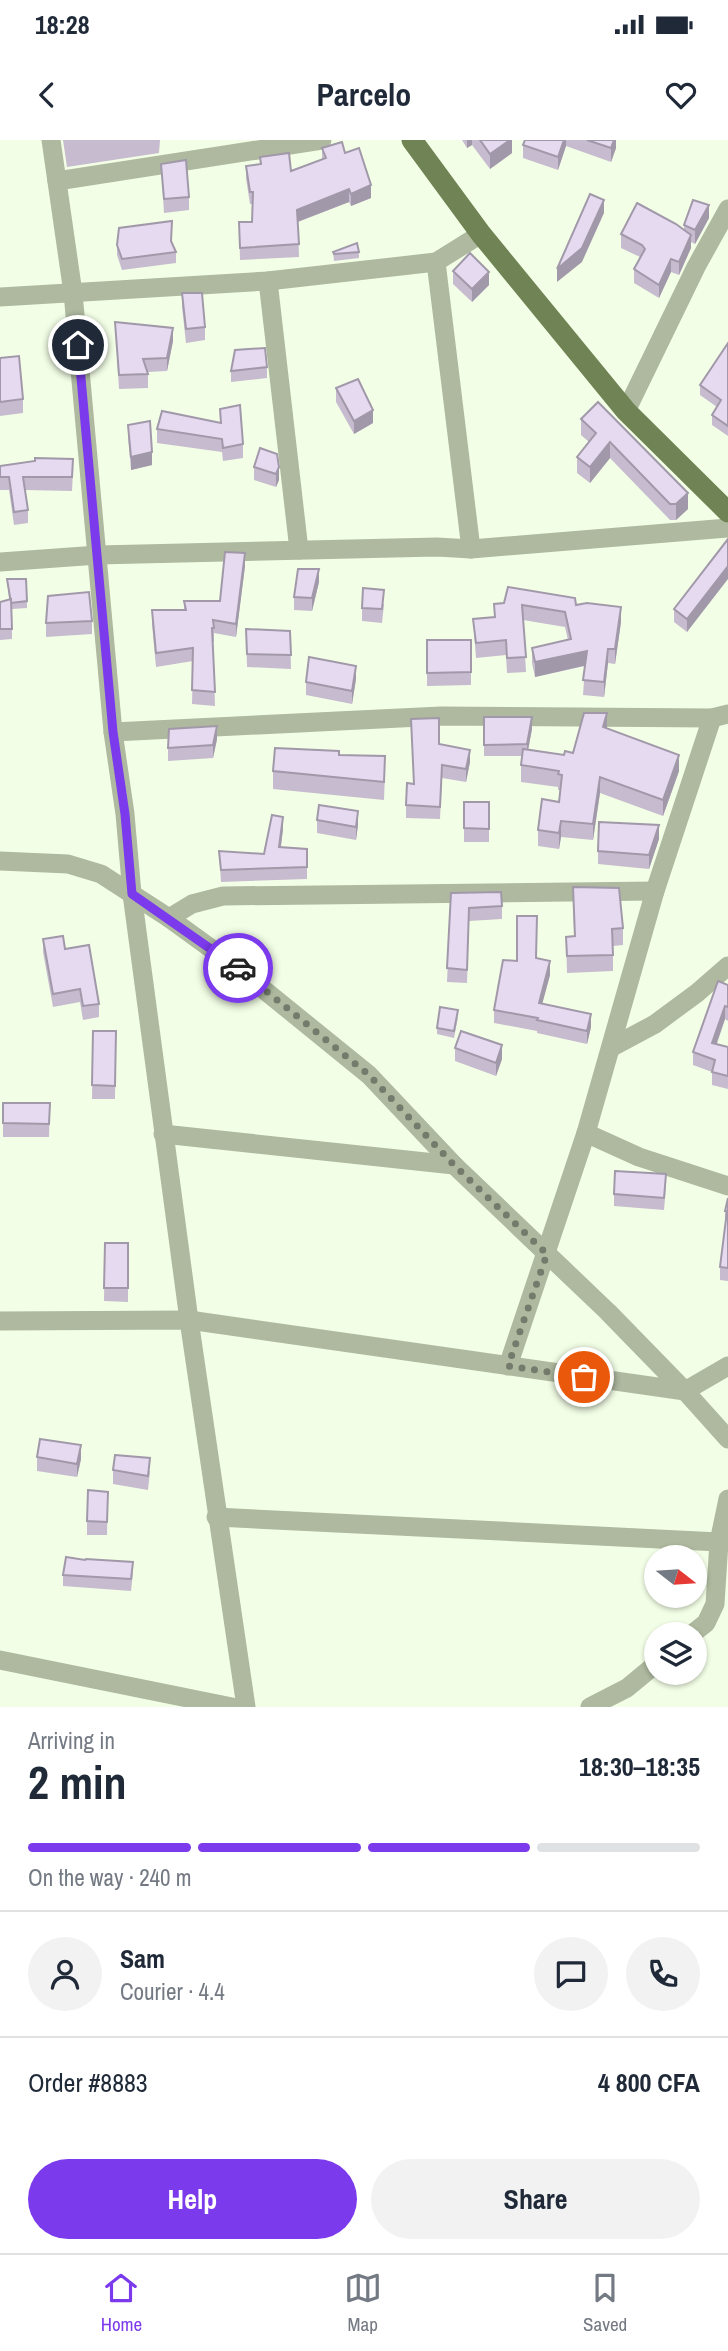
<!DOCTYPE html>
<html lang="en">
<head>
<meta charset="utf-8">
<style>
	body { margin:0; font-family:"Archivo Narrow",sans-serif; background:#f2f2f3; color:#1f2937; height:100vh; display:flex; flex-direction:column; font-size:26px; white-space:nowrap }
	* { box-sizing:border-box; margin:0 }
	p { font-size:23px; color:#747a83 }
	.icon { flex:none; width:38px; height:38px; fill:none; stroke:currentColor; stroke-width:2; stroke-linecap:round; stroke-linejoin:round }
	.map { position:relative; height:1567px; overflow:hidden }
	.panel { display:flex; flex-direction:column; background:#fff; flex:1 }
	.panel>* { flex:none }
	.needle { width:46px; rotate:107deg }
	.controls { position:absolute; left:644px; top:1405px; display:grid; gap:14px }
	.controls a { display:grid; place-items:center; width:63px; height:63px; border-radius:50%; background:#fff; box-shadow:0 2px 5px #0004; font-size:35px }
	.pin { position:absolute; display:grid; place-items:center; width:60px; height:60px; color:#fff; margin:-30px; border:4px solid #fff; border-radius:50%; box-shadow:0 2px 7px #0007 }
	.courier { position:absolute; display:grid; place-items:center; width:70px; height:70px; margin:-35px; border:5px solid #7c3aed; border-radius:50%; background:#fff; color:#222; box-shadow:0 2px 9px #0007 }
	.overview em { font-style:normal; font-weight:700 }
	.overview div { display:flex; flex-direction:column-reverse }
	.overview { display:flex; align-items:center; justify-content:space-between; height:119px; padding:0 28px }
	h1 { font-size:46px; font-weight:700; line-height:52px }
	.bar { display:grid; grid-template-columns:repeat(4,1fr); gap:10px 7px; align-content:center; height:84px; padding:0 28px }
	.bar i { height:9px; border-radius:5px; background:#e0e1e3 }
	.bar .on { background:#7c3aed }
	.bar p { grid-column:span 4 }
	.line { display:flex; align-items:center; gap:18px; padding:0 28px; border-top:2px solid #e0e1e3 }
	.line div { flex:1 }
	.round { display:grid; place-items:center; flex:none; width:74px; height:74px; border-radius:37px; background:#f2f2f3 }
	.primary-button { display:flex; gap:14px; margin-top:auto; padding:14px 28px }
	.primary-button a { flex:1; height:80px; border-radius:42px; background:#7c3aed; color:#fff; font-size:28px; font-weight:700; line-height:80px; text-align:center }
	.primary-button a+a { background:#f2f2f3; color:#1f2937 }
	.status { display:flex; justify-content:space-between; align-items:center; height:49px; padding:0 35px; background:#fff; direction:ltr }
	.status svg { height:19px; fill:currentColor }
	header { display:flex; justify-content:space-between; align-items:center; height:91px; padding:0 28px; background:#fff; font-size:32px; font-weight:700 }
	.dock { display:flex; justify-content:space-around; align-items:center; height:98px; border-top:2px solid #e0e1e3; background:#fff; font-size:19px; color:#747a83 }
	.dock a { display:grid; justify-items:center; gap:4px }
	.dock .on { color:#7c3aed }
	.map>svg:first-child { display:block }
</style>
</head>
<body>
<div class="status"><b>18:28</b><svg viewBox="0 0 49 12"><path d="M0 12V9h3v3zM5 12V6h3v6zM10 12V3h3v9zM15 12V0h3v12zM26 1h20v11H26zM47 4h2v5h-2z"/></svg></div>
<header><svg class="icon" aria-label="back" viewBox="0 0 24 24"><path d="M15 5l-7 7 7 7"/></svg>Parcelo<svg class="icon" aria-label="heart" viewBox="0 0 24 24"><path d="M12 20l-8-8c-3-5 5-10 8-4 3-6 11-1 8 4z"/></svg></header>
<div class="map">
<svg width="728" height="1567" viewBox="0 0 728 1567">
	<rect width="100%" height="100%" fill="#f3fee6"/>
	<g fill="none" stroke-linecap="round" stroke-linejoin="round">
		<g stroke="#aeb99f" stroke-width="19">
			<polyline points="51,0 73,153 113,592 125,674 132,754 189,1180 246,1567"/>
			<polyline points="57,41 322,0"/>
			<polyline points="436,122 471,409"/>
			<polyline points="268,141 299,410"/>
			<polyline points="0,157 268,141 436,122 481,94"/>
			<polyline points="626,271 696,127 728,69"/>
			<polyline points="0,422 98,415 437,407 471,409 728,388"/>
			<polyline points="113,592 441,576 712,578 728,574"/>
			<polyline points="0,721 68,724 101,734 169,778 231,823 369,935 454,1025 608,1172 685,1251 728,1299"/>
			<polyline points="169,778 192,764 223,756 655,751"/>
			<polyline points="612,907 655,884 697,853 728,826"/>
			<polyline points="586,993 639,1017 728,1046"/>
			<polyline points="163,994 454,1025"/>
			<polyline points="0,1181 189,1180 685,1251 728,1226"/>
			<polyline points="508,1226 586,993 655,751 712,578"/>
			<polyline points="216,1377 719,1402"/>
			<polyline points="692,1494 706,1483 715,1464 719,1402 728,1359"/>
			<polyline points="0,1520 232,1567"/>
			<polyline points="590,1567 627,1548 656,1524"/>
		</g>
		<polyline stroke="#708354" stroke-width="21" points="412,0 481,94 626,271 728,372"/>
	</g>
	<g fill="#c6bbcf">
		<polygon points="63,0 160,0 159,13 67,27"/>
		<polygon points="462,0 512,0 512,13 490,29 472,5 467,8"/>
		<polygon points="525,0 616,0 616,8 611,22 566,6 558,30 523,18 523,5"/>
		<polygon points="322,8 345,13 371,58 351,66 349,62 298,82 299,117 240,120 239,82 252,82 253,64 250,64 246,38 246,26 260,24 260,17 291,31 322,20"/>
		<polygon points="161,24 189,57 189,70 164,73"/>
		<polygon points="709,78 695,104 691,102 691,108 679,135 671,132 659,158 634,143 634,129 640,117 621,108 621,94 684,90 684,85"/>
		<polygon points="171,101 176,112 176,123 122,130 117,115 117,105"/>
		<polygon points="333,112 359,112 359,118 334,121"/>
		<polygon points="453,131 489,145 472,162 453,144"/>
		<polygon points="182,153 205,187 205,200 186,203 182,167"/>
		<polygon points="115,182 173,201 167,231 148,232 148,248 119,249"/>
		<polygon points="728,203 728,296 712,285 712,275 717,267 700,255 700,245"/>
		<polygon points="0,218 23,259 23,273 0,276"/>
		<polygon points="267,227 267,238 231,242 231,231"/>
		<polygon points="336,248 373,283 354,294 336,262"/>
		<polygon points="220,269 243,304 243,318 223,321 222,312 157,303 157,289 220,283"/>
		<polygon points="581,279 688,369 676,380 670,380 610,318 590,343 577,333 577,317 589,302 581,295"/>
		<polygon points="128,285 152,325 131,330 128,298"/>
		<polygon points="0,326 73,332 72,351 25,350 28,370 28,383 14,385 9,350 0,350"/>
		<polygon points="254,327 279,327 279,340 276,347 254,340"/>
		<polygon points="728,399 687,492 674,482 674,469"/>
		<polygon points="245,426 236,497 214,493 214,502 213,502 215,566 192,564 193,521 156,527 152,484 152,470 184,470 184,461 220,461"/>
		<polygon points="7,439 27,461 27,468 12,469 12,499 0,500 0,462 9,459"/>
		<polygon points="319,442 312,471 294,470 294,457"/>
		<polygon points="384,464 382,483 362,481 362,468"/>
		<polygon points="494,464 576,465 621,482 615,524 608,523 604,557 583,555 585,526 535,537 532,523 532,508 568,500 565,487 523,480 526,532 507,533 506,515 476,518 473,479 494,477"/>
		<polygon points="92,481 92,494 46,497 46,483"/>
		<polygon points="246,489 290,491 291,529 247,527"/>
		<polygon points="427,500 471,500 471,545 427,546"/>
		<polygon points="356,539 352,564 306,555 306,542"/>
		<polygon points="484,577 532,589 528,609 564,615 573,613 607,589 679,631 663,676 600,653 593,700 561,697 559,709 538,706 538,690 559,662 560,650 558,650 558,647 521,642 521,625 522,616 484,616"/>
		<polygon points="217,599 213,618 168,621 168,608"/>
		<polygon points="439,604 470,622 466,642 442,638 440,679 406,678 406,665 413,644"/>
		<polygon points="273,631 385,634 384,660 273,649"/>
		<rect x="464" y="662" width="25" height="40"/>
		<polygon points="317,680 358,685 356,700 317,693"/>
		<polygon points="283,689 281,707 307,709 307,739 221,742 219,711 264,714"/>
		<polygon points="659,699 649,729 598,724 598,711"/>
		<polygon points="573,747 623,788 623,805 613,806 613,831 567,833 566,797 574,796"/>
		<polygon points="451,753 502,766 502,779 469,781 467,843 447,842"/>
		<polygon points="43,799 99,864 99,877 83,880 80,862 53,867 43,812"/>
		<polygon points="536,818 550,835 542,863 591,887 587,904 537,893 537,891 494,883 494,870 517,821"/>
		<polygon points="728,845 728,881 725,879 717,904 728,907 728,949 712,945 712,932 693,925 693,912"/>
		<polygon points="458,877 454,898 437,894 437,888"/>
		<polygon points="93,891 116,891 115,959 92,959"/>
		<polygon points="455,908 502,919 496,936 455,921"/>
		<polygon points="3,963 50,963 49,997 3,997"/>
		<polygon points="666,1046 664,1070 614,1066 614,1054"/>
		<polygon points="728,1058 728,1141 720,1140 720,1127 725,1084 725,1071"/>
		<polygon points="105,1103 128,1103 128,1162 104,1161"/>
		<polygon points="37,1317 81,1319 77,1337 37,1331"/>
		<polygon points="113,1330 150,1331 148,1350 113,1344"/>
		<polygon points="108,1352 107,1395 87,1395 87,1381"/>
		<polygon points="85,1420 133,1433 131,1451 63,1446 63,1435"/>
	</g>
	<g fill="#a199a9">
		<polygon points="467,0 472,0 472,5 467,8"/>
		<polygon points="510,0 512,0 512,13 490,29 490,14"/>
		<polygon points="564,0 566,0 566,6 558,30 558,17"/>
		<polygon points="614,0 616,0 616,8 611,22 611,8"/>
		<polygon points="371,45 371,58 351,66 351,54"/>
		<polygon points="349,49 349,62 297,82 297,70"/>
		<polygon points="604,60 604,73 582,122 557,142 557,129"/>
		<polygon points="709,65 709,78 695,104 695,90"/>
		<polygon points="691,95 691,108 679,135 679,122"/>
		<polygon points="671,119 671,132 659,158 659,145"/>
		<polygon points="489,132 489,145 472,162 472,149"/>
		<polygon points="173,188 173,201 167,231 167,218"/>
		<polygon points="373,270 373,283 354,294 354,281"/>
		<polygon points="610,302 610,318 590,343 590,327"/>
		<polygon points="152,312 152,325 131,330 131,317"/>
		<polygon points="279,327 279,340 276,347 276,334"/>
		<polygon points="688,353 688,369 676,380 676,364"/>
		<polygon points="245,413 245,426 236,497 236,484"/>
		<polygon points="728,426 728,439 687,492 687,479"/>
		<polygon points="319,429 319,442 312,471 312,458"/>
		<polygon points="621,467 621,482 615,524 615,509"/>
		<polygon points="608,509 608,523 604,557 604,542"/>
		<polygon points="587,511 587,525 535,537 535,522"/>
		<polygon points="356,526 356,539 352,564 352,551"/>
		<polygon points="607,573 607,589 603,587"/>
		<polygon points="532,577 532,589 527,616 527,604"/>
		<polygon points="217,586 217,599 213,618 213,605"/>
		<polygon points="470,610 470,622 466,642 466,629"/>
		<polygon points="679,615 679,631 663,676 663,660"/>
		<polygon points="600,637 600,653 593,700 593,684"/>
		<polygon points="358,671 358,685 356,700 356,687"/>
		<polygon points="283,677 283,689 279,719 279,707"/>
		<polygon points="561,681 561,697 559,709 559,693"/>
		<polygon points="659,685 659,699 649,729 649,715"/>
		<polygon points="550,821 550,835 539,876 539,863"/>
		<polygon points="725,866 725,879 712,916 712,903"/>
		<polygon points="591,874 591,887 587,904 587,891"/>
		<polygon points="502,905 502,919 496,936 496,923"/>
		<polygon points="81,1305 81,1319 77,1337 77,1324"/>
	</g>
	<g fill="#e6daf1" stroke="#a199a9" stroke-width="2">
		<polygon points="480,0 510,0 490,14"/>
		<polygon points="525,0 564,0 558,17 523,5"/>
		<polygon points="587,0 614,0 611,8"/>
		<polygon points="342,2 345,13 359,8 371,45 351,54 349,49 297,70 299,104 240,108 239,82 252,82 253,52 250,52 246,26 261,24 260,17 289,13 291,31 326,18 322,8"/>
		<polygon points="186,20 189,57 164,59 161,24"/>
		<polygon points="590,54 604,60 582,108 557,129"/>
		<polygon points="693,60 709,65 695,90 684,85"/>
		<polygon points="637,63 676,84 691,95 679,122 671,119 659,145 634,129 645,109 642,105 621,94"/>
		<polygon points="172,81 171,101 176,112 122,119 117,105 119,88"/>
		<polygon points="357,103 359,112 334,114 333,112"/>
		<polygon points="470,113 489,132 472,149 453,131"/>
		<polygon points="182,153 202,153 205,187 186,189"/>
		<polygon points="115,182 173,188 167,218 143,219 148,234 119,235"/>
		<polygon points="728,203 728,286 712,275 721,260 700,245"/>
		<polygon points="265,208 267,227 231,231 235,210"/>
		<polygon points="19,216 23,259 0,262 0,218"/>
		<polygon points="358,239 373,270 354,281 336,248"/>
		<polygon points="598,262 688,353 676,364 670,364 610,302 590,327 577,317 596,293 581,279"/>
		<polygon points="240,265 243,304 223,308 222,299 157,289 162,271 221,283 220,269"/>
		<polygon points="150,281 152,312 131,317 128,285"/>
		<polygon points="260,308 277,314 279,327 276,334 254,327"/>
		<polygon points="35,318 73,319 72,337 23,337 28,370 14,372 9,337 0,337 0,326 35,321"/>
		<polygon points="728,399 728,426 687,479 674,469"/>
		<polygon points="225,412 245,413 236,484 213,480 214,488 212,488 215,552 192,550 193,508 156,513 152,470 186,470 184,461 220,461"/>
		<polygon points="298,429 319,429 312,458 294,457"/>
		<polygon points="7,439 26,439 27,461 11,463"/>
		<polygon points="508,447 575,458 576,465 587,463 621,467 615,509 608,509 604,542 583,540 587,511 535,522 532,508 571,499 565,472 522,465 526,517 507,518 506,500 476,503 473,479 495,477 494,464 504,463"/>
		<polygon points="363,448 384,450 382,469 362,468"/>
		<polygon points="89,452 92,481 46,483 48,456"/>
		<polygon points="11,459 12,489 0,489 0,462"/>
		<polygon points="246,489 290,491 291,515 247,514"/>
		<polygon points="427,500 471,500 471,532 427,533"/>
		<polygon points="309,517 356,526 352,551 306,542"/>
		<polygon points="584,573 607,573 603,587 679,615 663,660 600,637 593,684 561,681 559,693 538,690 542,659 559,662 562,635 558,634 559,631 521,625 523,609 564,615 565,611 573,613"/>
		<polygon points="484,577 532,577 527,604 484,605"/>
		<polygon points="439,578 439,604 470,610 466,629 442,625 440,667 406,665 407,643 414,644 411,579"/>
		<polygon points="217,586 213,605 168,608 169,589"/>
		<polygon points="275,608 339,611 339,615 385,616 384,642 273,631"/>
		<polygon points="464,662 489,662 489,689 464,688"/>
		<polygon points="319,665 358,671 356,687 317,680"/>
		<polygon points="272,675 283,677 279,707 307,709 307,727 221,730 219,711 264,714"/>
		<polygon points="599,682 659,685 649,715 598,711"/>
		<polygon points="573,747 619,748 623,788 612,789 613,815 567,816 566,797 575,796"/>
		<polygon points="501,752 502,766 469,768 467,830 447,828 451,753"/>
		<polygon points="517,776 537,776 536,818 550,821 539,863 591,874 587,891 537,880 538,878 494,870 503,820 517,821"/>
		<polygon points="63,796 65,809 89,805 99,864 83,866 80,849 53,854 43,799"/>
		<polygon points="718,841 728,845 728,867 725,866 712,903 728,907 728,936 712,932 715,920 693,912"/>
		<polygon points="440,867 458,870 454,891 437,888"/>
		<polygon points="93,891 116,891 115,946 92,945"/>
		<polygon points="461,891 502,905 496,923 455,908"/>
		<polygon points="3,963 50,963 49,984 3,983"/>
		<polygon points="615,1031 666,1034 664,1058 614,1054"/>
		<polygon points="728,1058 728,1128 720,1127 727,1071 725,1071"/>
		<polygon points="105,1103 128,1103 128,1148 104,1148"/>
		<polygon points="40,1299 81,1305 77,1324 37,1317"/>
		<polygon points="115,1315 150,1318 148,1336 113,1330"/>
		<polygon points="88,1350 108,1352 107,1382 87,1381"/>
		<polygon points="66,1417 85,1420 86,1419 133,1422 131,1439 63,1435"/>
	</g>
	<g fill="none" stroke-linecap="round" stroke-linejoin="round">
		<polyline stroke="#747b6c" stroke-width="7" stroke-dasharray="0 12.6" points="238,828 369,935 454,1025 547,1114 508,1226 584,1237"/>
		<polyline stroke="#7c3aed" stroke-width="9" points="78,205 113,592 125,674 132,754 238,828"/>
	</g>
</svg>
<div class="controls">
<a><svg class="needle" viewBox="-14 -14 28 28"><path d="M0-13l5 13h-10z" fill="#e53935"/><path d="M0 13l5-13h-10z" fill="#747a83"/></svg></a>
<a><svg class="icon" aria-label="layers" viewBox="0 0 24 24"><path d="M12 4l9 5-9 5-9-5zM3 14l9 5 9-5"/></svg></a>
</div>
<div class="pin" style="left:584px;top:1237px;background:#ea580c"><svg class="icon" aria-label="bag" viewBox="0 0 24 24"><path d="M5 8h14l-1 12H6zM9 8a3 3 0 0 1 6 0"/></svg></div>
<div class="pin" style="left:78px;top:205px;background:#1f2937"><svg class="icon" aria-label="home" viewBox="0 0 24 24"><path d="M3 11l9-7 9 7M6 9v11h12V9"/></svg></div>
<div class="courier" style="left:238px;top:828px"><svg class="icon" aria-label="car" viewBox="0 0 24 24"><path d="M5 17H2v-5l4-1 3-4h7l3 4 3 1v5h-3M9 17h6M6 11h13"/><circle cx="7" cy="17" r="2"/><circle cx="17" cy="17" r="2"/></svg></div>
</div>
<section class="panel">
<div class="overview"><div><h1>2 min</h1><p>Arriving in</p></div><em>18:30–18:35</em></div>
<div class="bar"><i class="on"></i><i class="on"></i><i class="on"></i><i></i><p>On the way · 240 m</p></div>
<div class="line" style="height:126px"><a class="round"><svg class="icon" aria-label="person" viewBox="0 0 24 24"><circle cx="12" cy="8" r="4"/><path d="M4 21q1-7 8-7t8 7"/></svg></a><div><b>Sam</b><p>Courier · 4.4</p></div><a class="round"><svg class="icon" aria-label="chat" viewBox="0 0 24 24"><path d="M4 5h16v11H9l-5 4z"/></svg></a><a class="round"><svg class="icon" aria-label="phone" viewBox="0 0 24 24"><path d="M5 4h4l2 5-3 2q2 4 5 5l2-3 5 2v4C11 20 4 13 5 4z"/></svg></a></div>
<div class="line" style="height:91px"><div>Order #8883</div><b>4 800 CFA</b></div>
<div class="primary-button"><a>Help</a><a>Share</a></div>
</section>
<nav class="dock">
<a class="on"><svg class="icon" aria-label="home" viewBox="0 0 24 24"><path d="M3 11l9-7 9 7M6 9v11h12V9"/></svg>Home</a>
<a><svg class="icon" aria-label="map" viewBox="0 0 24 24"><path d="M3 6l6-2 6 2 6-2v14l-6 2-6-2-6 2zM9 4v14M15 6v14"/></svg>Map</a>
<a><svg class="icon" aria-label="saved" viewBox="0 0 24 24"><path d="M7 4h10v16l-5-4-5 4z"/></svg>Saved</a>
</nav>
</body>
</html>
